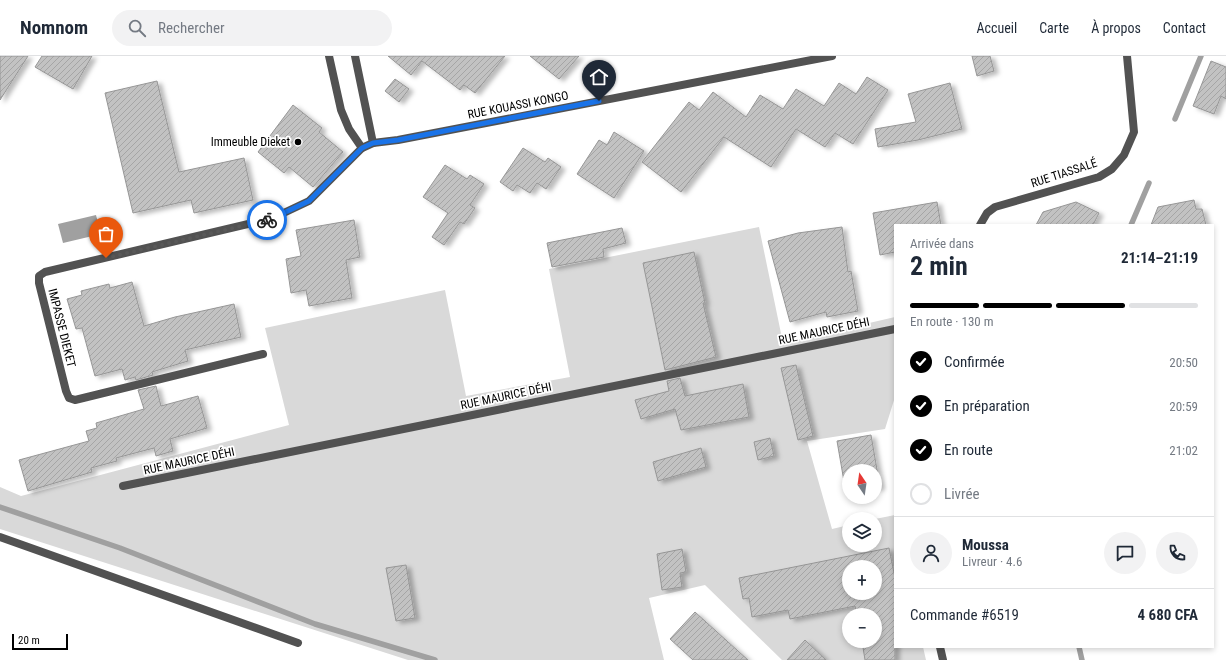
<!DOCTYPE html>
<html lang="fr">
<head>
<meta charset="utf-8">
<style>
	body { margin:0; font-family:"Roboto Condensed",sans-serif; background:#f2f2f3; color:#1f2937; height:100vh; display:flex; flex-direction:column; font-size:15px; white-space:nowrap }
	* { box-sizing:border-box; margin:0 }
	p { font-size:13px; color:#747a83 }
	.icon { flex:none; width:22px; height:22px; fill:none; stroke:currentColor; stroke-width:2; stroke-linecap:round; stroke-linejoin:round }
	.map { position:relative; flex:1; overflow:hidden }
	.drawer { position:absolute; left:894px; top:168px; width:320px; height:424px; display:flex; flex-direction:column; background:#fff; border-radius:0px; box-shadow:0 2px 6px #0003 }
	.drawer>* { flex:none }
	.needle { width:26px; rotate:347deg }
	.buttons { position:absolute; left:842px; top:408px; display:grid; gap:8px }
	.buttons a { display:grid; place-items:center; width:40px; height:40px; border-radius:50%; background:#fff; box-shadow:0 2px 6px #0003; font-size:20px }
	.scale { position:absolute; left:12px; bottom:10px; width:56px; box-sizing:border-box; padding-left:4px; border:2px solid #000; border-top:0; font-size:11px; line-height:14px; white-space:nowrap; color:#000; -webkit-text-stroke:3px #fff; paint-order:stroke }
	.pin { position:absolute; display:grid; place-items:center; width:34px; height:34px; color:#fff; margin:-41px -17px; border-radius:50% 50% 50% 0; rotate:-45deg; box-shadow:0 0 4px #0007 }
	.pin .icon { rotate:45deg }
	.courier { position:absolute; display:grid; place-items:center; width:40px; height:40px; margin:-20px; border:3px solid #1a73e8; border-radius:50%; background:#fff; color:#222; box-shadow:0 1px 5px #0007 }
	.headline em { font-style:normal; font-weight:700 }
	.headline div { display:flex; flex-direction:column-reverse }
	.headline { display:flex; align-items:center; justify-content:space-between; height:68px; padding:0 16px }
	h1 { font-size:26px; font-weight:700; line-height:30px }
	.bar { display:grid; grid-template-columns:repeat(4,1fr); gap:6px 4px; align-content:center; height:48px; padding:0 16px }
	.bar i { height:5px; border-radius:3px; background:#e0e1e3 }
	.bar .selected { background:#000 }
	.bar p { grid-column:span 4 }
	.line { display:flex; align-items:center; gap:10px; padding:0 16px; border-top:1px solid #e0e1e3 }
	.line div { flex:1 }
	.round { display:grid; place-items:center; flex:none; width:42px; height:42px; border-radius:21px; background:#f2f2f3 }
	ol { padding:0 16px; list-style:none }
	li { display:flex; align-items:center; gap:12px; height:44px }
	li p { margin-inline-start:auto }
	li .icon { padding:4px; border-radius:50%; background:#000; color:#fff; stroke-width:4 }
	li:last-child { color:#747a83 }
	li i { width:22px; height:22px; border:2px solid #e0e1e3; border-radius:50% }
	header { display:flex; align-items:center; gap:24px; box-sizing:border-box; height:56px; padding:0 20px; background:#fff; border-bottom:1px solid #e0e1e3 }
	header strong { font-size:19px }
	nav { display:flex; gap:22px; margin-inline-start:auto; font-size:14px }
	.search { width:280px; height:36px; background:#f2f2f3; display:flex; align-items:center; gap:10px; box-sizing:border-box; padding:0 14px; border-radius:22px; color:#747a83; font-size:15px }
	.map>svg:first-child { display:block }
</style>
</head>
<body>
<header>
<strong>Nomnom</strong>
<div class="search"><svg class="icon" aria-label="search" viewBox="0 0 24 24"><circle cx="10" cy="10" r="6"/><path d="M15 15l6 6"/></svg>Rechercher</div>
<nav><a>Accueil</a><a>Carte</a><a>À propos</a><a>Contact</a></nav>
</header>
<div class="map">
<svg width="1226" height="604" viewBox="0 0 1226 604">
	<defs>
		<pattern id="building-hatch" width="6" height="6" patternUnits="userSpaceOnUse"><rect width="6" height="6" fill="#c2c2c2"/><path d="M-1 1l2-2M0 6l6-6M5 7l2-2" fill="none" stroke="#a5a5a5"/></pattern>
		<filter id="shadow"><feDropShadow dx="4.5" dy="2.5" stdDeviation="2" flood-color="#0004"/></filter>
	</defs>
	<rect width="100%" height="100%" fill="#fff"/>
	<path fill="#d9d9d9" fill-rule="evenodd" d="M 759,171 L 783,287 L 895,261 L 895,341 L 885,373 L 807,385 L 832,473 L 849,469 L 849,489 L 875,489 L 875,463 L 895,459 L 895,591 L 923,591 L 926,604 L 782,604 L 705,529 L 649,542 L 664,604 L 408,604 L 0,473 L 0,431 L 21,440 L 289,369 L 265,272 L 445,234 L 466,340 L 570,321 L 549,213 ZM 849,511 L 875,511 L 875,537 L 849,537 ZM 849,559 L 875,559 L 875,585 L 849,585 Z"/>
	<polygon fill="#a0a0a0" points="96,159 101,178 63,187 58,168"/>
	<g fill="none" stroke-linecap="round" stroke-linejoin="round">
		<g stroke="#a0a0a0" stroke-width="5.5">
			<polyline points="1175,63 1201,0"/>
			<polyline points="1131,169 1149,127"/>
			<polyline points="0,451 120,492 315,568 435,604"/>
			<polyline points="1079,591 1082,604"/>
		</g>
	</g>
	<g fill="url(#building-hatch)" stroke="#969696" fill-rule="evenodd" filter="url(#shadow)">
		<polygon points="0,0 28,0 0,44"/>
		<polygon points="42,0 92,0 73,33 35,11"/>
		<polygon points="388,0 505,0 475,37 464,29 460,34 422,5 411,19"/>
		<polygon points="530,0 579,0 559,23"/>
		<polygon points="972,0 990,0 994,15 977,20"/>
		<polygon points="1211,5 1226,11 1226,43 1221,40 1214,58 1193,50"/>
		<polygon points="867,21 888,34 853,88 835,77 825,91 796,73 771,111 724,81 681,136 642,106 689,46 699,54 713,36 746,61 760,39 783,53 796,33 824,50 839,27 856,38"/>
		<polygon points="395,23 409,33 399,46 385,35"/>
		<polygon points="157,25 179,116 244,102 253,144 194,157 191,144 133,157 105,37"/>
		<polygon points="950,27 962,73 918,84 878,91 875,73 916,66 908,38"/>
		<polygon points="293,49 322,72 319,76 343,96 313,131 289,111 284,117 258,96"/>
		<polygon points="614,76 644,95 614,142 577,118 599,84 607,89"/>
		<polygon points="523,92 545,106 548,102 561,111 546,133 537,127 530,137 517,129 513,135 500,126"/>
		<polygon points="445,109 467,123 470,119 484,128 470,149 475,152 464,168 460,166 444,189 432,181 448,157 423,141"/>
		<polygon points="1194,144 1196,153 1202,153 1206,169 1151,169 1158,151"/>
		<polygon points="937,146 941,169 895,169 895,196 880,199 873,157"/>
		<polygon points="1076,146 1099,157 1093,169 1036,169 1043,156"/>
		<polygon points="354,164 360,201 346,204 352,242 309,250 306,234 291,237 286,203 301,200 296,174"/>
		<polygon points="842,171 848,216 851,215 858,255 827,261 826,256 790,266 768,185 798,177"/>
		<polygon points="622,172 626,187 603,193 604,201 552,211 547,187"/>
		<polygon points="694,196 705,247 703,247 716,301 665,314 643,207"/>
		<polygon points="132,226 144,270 175,261 234,248 241,281 185,294 188,305 152,316 153,319 136,324 135,321 125,324 122,313 95,320 82,272 76,273 67,243 82,239 81,235 109,228 110,232"/>
		<polygon points="796,309 813,380 798,384 781,312"/>
		<polygon points="680,322 685,340 743,328 749,361 681,374 675,353 641,363 635,344 669,335 667,325"/>
		<polygon points="156,330 161,350 198,340 207,372 170,383 173,395 156,400 154,392 116,402 117,405 91,412 92,416 28,435 19,404 89,385 86,375 97,372 96,367 144,353 138,334"/>
		<polygon points="871,379 880,431 875,432 875,415 849,415 849,436 846,437 837,385"/>
		<polygon points="770,382 774,400 758,404 754,386"/>
		<polygon points="701,392 706,411 658,425 653,406"/>
		<path d="M 889,492 L 895,522 L 895,604 L 865,604 L 862,585 L 875,585 L 875,559 L 857,559 L 855,550 L 790,563 L 788,554 L 752,561 L 749,542 L 743,543 L 739,522 ZM 849,511 L 875,511 L 875,537 L 849,537 Z"/>
		<polygon points="682,493 686,516 680,517 682,531 662,534 657,498"/>
		<polygon points="406,509 415,562 396,565 386,512"/>
		<polygon points="695,556 748,604 693,604 670,583"/>
		<polygon points="805,584 826,604 787,604"/>
	</g>
	<g fill="none" stroke-linecap="round" stroke-linejoin="round">
		<g stroke="#525252" stroke-width="8">
			<polyline points="329,0 341,54 349,73 362,92 373,87 398,84 832,0"/>
			<polyline points="355,0 373,87"/>
			<polyline points="980,169 987,157 995,151 1099,121 1112,113 1124,99 1134,76 1127,0"/>
			<polyline points="263,298 75,344 69,342 66,335 39,227 39,220 45,216 273,162 309,145 362,92"/>
			<polyline points="123,430 895,273"/>
			<polyline points="0,481 298,587"/>
			<polyline points="940,591 943,604"/>
		</g>
	</g>
	<g fill="none" stroke-linecap="round" stroke-linejoin="round">
		<polyline stroke="#595959" stroke-width="4" stroke-dasharray="0 7.2" points="106,202 267,164"/>
		<polyline stroke="#1a73e8" stroke-width="5" points="267,164 273,162 309,145 362,92 373,87 398,84 599,45"/>
	</g>
	<circle fill="#000" stroke="#fff" stroke-width="1.5" cx="298" cy="86" r="4"/>
	<g text-anchor="middle" dominant-baseline="central" stroke-width="3.5" stroke-linejoin="round" paint-order="stroke">
		<g font-size="12" fill="#000" stroke="#fff">
			<text transform="translate(518 49) rotate(-11)">RUE KOUASSI KONGO</text>
			<text transform="translate(1064 117) rotate(-18)">RUE TIASSALÉ</text>
			<text transform="translate(62 272) rotate(76)">IMPASSE DIEKET</text>
			<text transform="translate(824 275) rotate(-12)">RUE MAURICE DÉHI</text>
			<text transform="translate(506 340) rotate(-12)">RUE MAURICE DÉHI</text>
			<text transform="translate(189 405) rotate(-12)">RUE MAURICE DÉHI</text>
		</g>
		<g font-size="12" fill="#000" stroke="#fff" text-anchor="end">
			<text x="290" y="86">Immeuble Dieket</text>
		</g>
	</g>
</svg>
<div class="buttons">
<a><svg class="needle" viewBox="-14 -14 28 28"><path d="M0-13l5 13h-10z" fill="#e53935"/><path d="M0 13l5-13h-10z" fill="#747a83"/></svg></a>
<a><svg class="icon" aria-label="layers" viewBox="0 0 24 24"><path d="M12 4l9 5-9 5-9-5zM3 14l9 5 9-5"/></svg></a>
<a>+</a>
<a>−</a>
</div>
<div class="scale">20 m</div>
<div class="pin" style="left:106px;top:202px;background:#ea580c"><svg class="icon" aria-label="bag" viewBox="0 0 24 24"><path d="M5 8h14l-1 12H6zM9 8a3 3 0 0 1 6 0"/></svg></div>
<div class="pin" style="left:599px;top:45px;background:#1f2937"><svg class="icon" aria-label="home" viewBox="0 0 24 24"><path d="M3 11l9-7 9 7M6 9v11h12V9"/></svg></div>
<div class="courier" style="left:267px;top:164px"><svg class="icon" aria-label="bike" viewBox="0 0 24 24"><circle cx="6" cy="16" r="4"/><circle cx="18" cy="16" r="4"/><path d="M6 16l4-8h5l3 8M10 8l3 8H6M13 5h3"/></svg></div>
<section class="drawer">
<div class="headline"><div><h1>2 min</h1><p>Arrivée dans</p></div><em>21:14–21:19</em></div>
<div class="bar"><i class="selected"></i><i class="selected"></i><i class="selected"></i><i></i><p>En route · 130 m</p></div>
<ol>
<li><svg class="icon" aria-label="check" viewBox="0 0 24 24"><path d="M5 12l5 5 9-10"/></svg>Confirmée<p>20:50</p></li>
<li><svg class="icon" aria-label="check" viewBox="0 0 24 24"><path d="M5 12l5 5 9-10"/></svg>En préparation<p>20:59</p></li>
<li><svg class="icon" aria-label="check" viewBox="0 0 24 24"><path d="M5 12l5 5 9-10"/></svg>En route<p>21:02</p></li>
<li><i></i>Livrée</li>
</ol>
<div class="line" style="height:72px"><a class="round"><svg class="icon" aria-label="person" viewBox="0 0 24 24"><circle cx="12" cy="8" r="4"/><path d="M4 21q1-7 8-7t8 7"/></svg></a><div><b>Moussa</b><p>Livreur · 4.6</p></div><a class="round"><svg class="icon" aria-label="chat" viewBox="0 0 24 24"><path d="M4 5h16v11H9l-5 4z"/></svg></a><a class="round"><svg class="icon" aria-label="phone" viewBox="0 0 24 24"><path d="M5 4h4l2 5-3 2q2 4 5 5l2-3 5 2v4C11 20 4 13 5 4z"/></svg></a></div>
<div class="line" style="height:52px"><div>Commande #6519</div><b>4 680 CFA</b></div>
</section>
</div>
</body>
</html>
